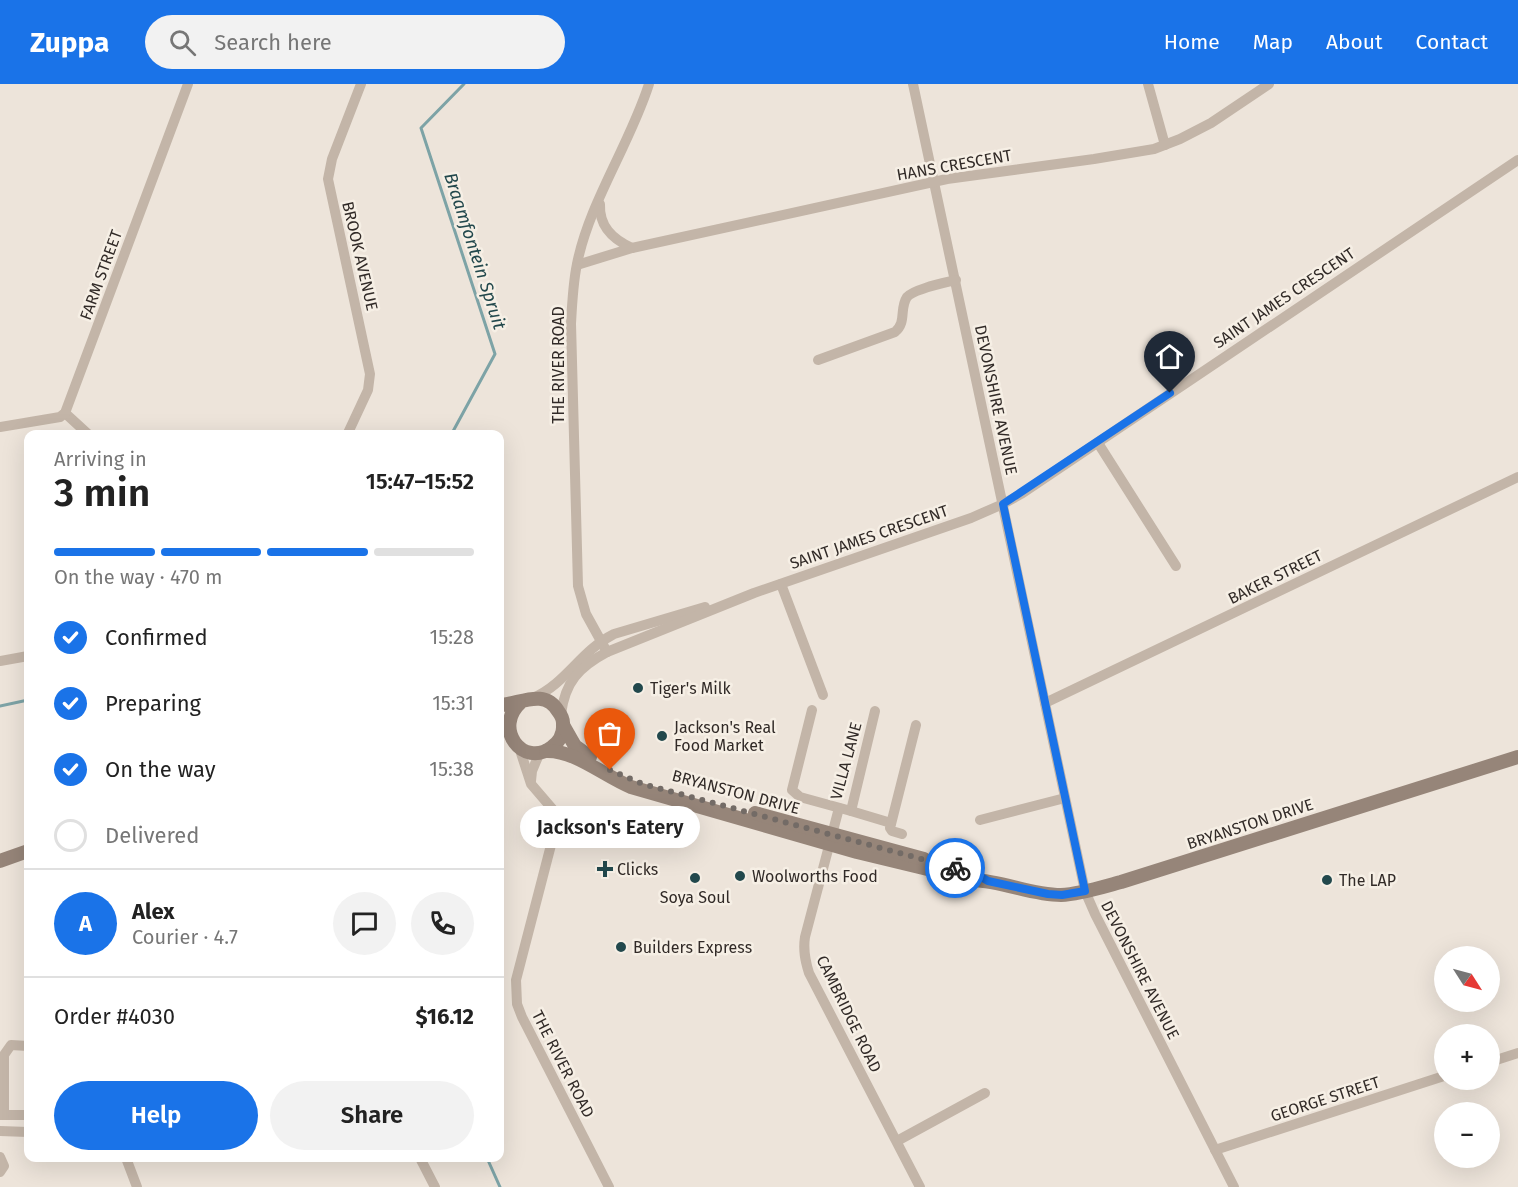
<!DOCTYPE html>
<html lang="en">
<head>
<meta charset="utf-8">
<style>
	body { margin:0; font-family:"Fira Sans",sans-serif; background:#f2f2f2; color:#222; height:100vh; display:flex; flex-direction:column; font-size:22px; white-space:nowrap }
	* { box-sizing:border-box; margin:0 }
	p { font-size:20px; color:#767676 }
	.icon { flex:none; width:33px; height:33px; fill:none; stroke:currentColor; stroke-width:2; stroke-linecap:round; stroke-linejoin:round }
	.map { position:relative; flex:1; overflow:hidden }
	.sheet { position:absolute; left:24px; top:346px; width:480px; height:732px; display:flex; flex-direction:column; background:#fff; border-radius:12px; box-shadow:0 6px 24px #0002 }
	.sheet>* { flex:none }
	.needle { width:39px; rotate:126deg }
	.buttons { position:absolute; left:1434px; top:862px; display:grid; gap:12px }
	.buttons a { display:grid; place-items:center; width:66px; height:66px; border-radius:50%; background:#fff; box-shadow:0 6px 24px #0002; font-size:30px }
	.pin { position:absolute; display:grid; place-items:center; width:51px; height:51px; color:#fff; margin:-62px -26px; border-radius:50% 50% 50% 0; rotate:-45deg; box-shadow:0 0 6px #0007 }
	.pin .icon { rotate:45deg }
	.courier { position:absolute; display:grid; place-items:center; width:60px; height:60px; margin:-30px; border:4px solid #1a73e8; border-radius:50%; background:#fff; color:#222; box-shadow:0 2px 8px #0007 }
	.bubble { position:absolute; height:42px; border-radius:21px; background:#fff; box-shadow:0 6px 24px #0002; font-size:20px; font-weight:600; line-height:42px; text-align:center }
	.summary em { font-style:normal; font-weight:600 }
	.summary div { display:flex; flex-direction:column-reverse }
	.summary { display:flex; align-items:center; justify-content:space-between; height:102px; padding:0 30px }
	h1 { font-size:39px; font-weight:600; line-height:45px }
	.bar { display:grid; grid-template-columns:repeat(4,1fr); gap:9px 6px; align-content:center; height:72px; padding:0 30px }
	.bar i { height:8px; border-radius:4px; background:#e0e0e0 }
	.bar .on { background:#1a73e8 }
	.bar p { grid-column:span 4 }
	.line { display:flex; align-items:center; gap:15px; padding:0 30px; border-top:2px solid #e0e0e0 }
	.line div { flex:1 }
	.round { display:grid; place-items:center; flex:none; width:63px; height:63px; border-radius:32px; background:#f2f2f2 }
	ol { padding:0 30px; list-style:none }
	li { display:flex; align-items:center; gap:18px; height:66px }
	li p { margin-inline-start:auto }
	li .icon { padding:6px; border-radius:50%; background:#1a73e8; color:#fff; stroke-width:4 }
	li:last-child { color:#767676 }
	li i { width:33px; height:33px; border:3px solid #e0e0e0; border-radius:50% }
	.button { display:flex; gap:12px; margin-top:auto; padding:12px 30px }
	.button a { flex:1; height:69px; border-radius:36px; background:#1a73e8; color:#fff; font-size:24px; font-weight:600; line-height:69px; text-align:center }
	.button a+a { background:#f2f2f2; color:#222 }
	header { display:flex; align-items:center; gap:36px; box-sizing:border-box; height:84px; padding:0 30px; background:#1a73e8; color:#fff }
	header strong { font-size:28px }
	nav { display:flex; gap:33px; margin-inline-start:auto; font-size:21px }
	.search { width:420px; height:54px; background:#f2f2f2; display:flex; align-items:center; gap:15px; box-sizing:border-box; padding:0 21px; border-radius:33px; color:#767676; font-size:22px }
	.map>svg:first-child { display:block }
</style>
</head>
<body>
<header>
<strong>Zuppa</strong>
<div class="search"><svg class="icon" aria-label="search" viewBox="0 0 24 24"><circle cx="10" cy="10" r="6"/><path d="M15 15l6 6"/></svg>Search here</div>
<nav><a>Home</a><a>Map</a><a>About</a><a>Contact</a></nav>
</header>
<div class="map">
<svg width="1518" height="1103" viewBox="0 0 1518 1103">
	<rect width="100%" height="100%" fill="#ede4da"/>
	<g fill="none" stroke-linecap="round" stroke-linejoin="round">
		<g stroke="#7da3a6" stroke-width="3">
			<polyline points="451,351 495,270 421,44 464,0"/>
			<polyline points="0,622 28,616"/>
			<polyline points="487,1074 500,1103"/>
		</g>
		<g stroke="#c3b5a8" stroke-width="10">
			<polyline points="913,0 1085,807 1095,830 1234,1103"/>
			<polyline points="1148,0 1165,61"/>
			<path d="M 600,120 C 599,142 612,155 632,164"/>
			<polyline points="577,181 632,164 947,95 1094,75 1154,65 1180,55 1211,39 1269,0"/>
			<path d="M 818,276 L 895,248 C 907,238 899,225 907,213 C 914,205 944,199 956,196"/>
			<polyline points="65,329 89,351"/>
			<polyline points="0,343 60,333 65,329 188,0"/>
			<polyline points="347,351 368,306 370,290 328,95 332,75 361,0"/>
			<polyline points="1098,359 1176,482"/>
			<polyline points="781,500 823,611"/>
			<path d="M 607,568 L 586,530 L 578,502 L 571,240 C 572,220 573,199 577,180 C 589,119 630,60 649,0"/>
			<polyline points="0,577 28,572"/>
			<path d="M 533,614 C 567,599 580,567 614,550 L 705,523"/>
			<polyline points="1045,619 1518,393"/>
			<polyline points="812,626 792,706 800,713 851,727 875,627"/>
			<path d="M 561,630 C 565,598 579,583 607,568 L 754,509 L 971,434 L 1003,420 L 1021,410 L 1518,76"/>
			<polyline points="519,663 531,700 555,728 558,734 516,896 517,920 522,933 609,1103"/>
			<polyline points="531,697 532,687 540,668"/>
			<path d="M 839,724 L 805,853 C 803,866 805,876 809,889 L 920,1103"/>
			<polyline points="851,727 891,739"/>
			<polyline points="980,736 1065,714"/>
			<polyline points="670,744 679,718"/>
			<polyline points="902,750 892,747 890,744 916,641"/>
			<polyline points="1490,978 1518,969"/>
			<polyline points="0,1031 28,1031"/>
			<polyline points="4,1031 4,971 11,961 28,962"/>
			<polyline points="0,1047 28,1048"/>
			<polyline points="897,1057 985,1009"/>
			<polyline points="1215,1066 1444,992"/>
			<polyline points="0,1073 4,1082 0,1088"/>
			<polyline points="126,1074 137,1103"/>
			<polyline points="420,1074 435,1103"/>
		</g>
		<g stroke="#968579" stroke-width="14">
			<path d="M 500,621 C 520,620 544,604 558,627 C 561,631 563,634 563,639 C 564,649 559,658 552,663 C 523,685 492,644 521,618"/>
			<polyline points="563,641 575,662 590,673"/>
			<path d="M 546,667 C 575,666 604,692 631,703 L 857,768 L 973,796 C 1003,797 1031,811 1061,811 C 1081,810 1102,803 1121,798 L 1518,673"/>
			<polyline points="755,729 924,775"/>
			<polyline points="0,777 28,767"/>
		</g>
	</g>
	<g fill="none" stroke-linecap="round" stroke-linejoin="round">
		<polyline stroke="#736b66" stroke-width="6" stroke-dasharray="0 10.8" points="610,686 643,700 955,784"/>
		<polyline stroke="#1a73e8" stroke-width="8" points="955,784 976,790 988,797 1048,810 1062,811 1085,807 1003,420 1170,309"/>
	</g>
	<g fill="#22484c" stroke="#f6efe5" stroke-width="2">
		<circle cx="638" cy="604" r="6"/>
		<circle cx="662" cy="652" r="6"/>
		<path d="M602 776h6v6h6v6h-6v6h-6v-6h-6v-6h6z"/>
		<circle cx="740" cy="792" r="6"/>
		<circle cx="695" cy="794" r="6"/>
		<circle cx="1327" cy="796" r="6"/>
		<circle cx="621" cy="863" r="6"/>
	</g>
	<g text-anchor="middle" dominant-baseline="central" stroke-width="5" stroke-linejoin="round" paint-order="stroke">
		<g font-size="16" fill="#312a27" stroke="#f6efe5">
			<text transform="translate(954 81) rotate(-10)">HANS CRESCENT</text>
			<text transform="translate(360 172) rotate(77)">BROOK AVENUE</text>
			<text transform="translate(101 191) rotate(-70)">FARM STREET</text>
			<text transform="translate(1284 214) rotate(-34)">SAINT JAMES CRESCENT</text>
			<text transform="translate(558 281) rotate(-90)">THE RIVER ROAD</text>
			<text transform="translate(996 316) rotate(78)">DEVONSHIRE AVENUE</text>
			<text transform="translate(869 453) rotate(-19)">SAINT JAMES CRESCENT</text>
			<text transform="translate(1275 493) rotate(-26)">BAKER STREET</text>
			<text transform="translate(846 677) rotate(-75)">VILLA LANE</text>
			<text transform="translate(736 708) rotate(15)">BRYANSTON DRIVE</text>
			<text transform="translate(1250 740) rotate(-18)">BRYANSTON DRIVE</text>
			<text transform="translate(1140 886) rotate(63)">DEVONSHIRE AVENUE</text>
			<text transform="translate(849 930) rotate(64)">CAMBRIDGE ROAD</text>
			<text transform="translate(563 980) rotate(63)">THE RIVER ROAD</text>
			<text transform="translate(1325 1015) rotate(-18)">GEORGE STREET</text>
		</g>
		<g font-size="16" fill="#312a27" stroke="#f6efe5" text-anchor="start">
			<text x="650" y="604">Tiger's Milk</text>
			<text x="674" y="643">Jackson's Real<tspan x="674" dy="18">Food Market</tspan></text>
			<text x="617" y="785">Clicks</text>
			<text x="752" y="792">Woolworths Food</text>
			<text x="1339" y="796">The LAP</text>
			<text x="695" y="813" text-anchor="middle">Soya Soul</text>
			<text x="633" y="863">Builders Express</text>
		</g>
		<g font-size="18" font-style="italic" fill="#22484c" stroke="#f6efe5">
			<text transform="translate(475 167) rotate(72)">Braamfontein Spruit</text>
		</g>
	</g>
</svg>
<div class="buttons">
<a><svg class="needle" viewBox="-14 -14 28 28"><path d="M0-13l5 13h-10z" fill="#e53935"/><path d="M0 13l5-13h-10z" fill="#767676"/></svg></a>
<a>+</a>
<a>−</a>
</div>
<div class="pin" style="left:610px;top:686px;background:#ea580c"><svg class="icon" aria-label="bag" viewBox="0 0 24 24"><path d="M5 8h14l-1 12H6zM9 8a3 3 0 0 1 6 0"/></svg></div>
<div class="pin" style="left:1170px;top:309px;background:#1f2937"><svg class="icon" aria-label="home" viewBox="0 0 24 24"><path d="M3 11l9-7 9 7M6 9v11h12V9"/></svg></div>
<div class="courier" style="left:955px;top:784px"><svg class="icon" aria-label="bike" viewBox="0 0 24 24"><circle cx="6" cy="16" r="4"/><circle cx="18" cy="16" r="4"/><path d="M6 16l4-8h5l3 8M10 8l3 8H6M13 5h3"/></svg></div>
<div class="bubble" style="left:520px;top:722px;width:180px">Jackson's Eatery</div>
<section class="sheet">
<div class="summary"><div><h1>3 min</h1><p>Arriving in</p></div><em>15:47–15:52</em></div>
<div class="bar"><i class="on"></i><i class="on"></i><i class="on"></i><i></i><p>On the way · 470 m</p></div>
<ol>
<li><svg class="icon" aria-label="check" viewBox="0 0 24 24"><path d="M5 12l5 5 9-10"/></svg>Confirmed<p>15:28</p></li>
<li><svg class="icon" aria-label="check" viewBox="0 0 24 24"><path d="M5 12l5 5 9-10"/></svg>Preparing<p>15:31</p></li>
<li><svg class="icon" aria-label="check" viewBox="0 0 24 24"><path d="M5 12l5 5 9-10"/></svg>On the way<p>15:38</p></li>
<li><i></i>Delivered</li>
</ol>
<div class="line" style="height:108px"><b class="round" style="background:#1a73e8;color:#fff">A</b><div><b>Alex</b><p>Courier · 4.7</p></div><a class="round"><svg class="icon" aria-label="chat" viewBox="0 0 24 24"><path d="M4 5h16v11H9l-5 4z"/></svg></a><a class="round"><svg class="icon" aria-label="phone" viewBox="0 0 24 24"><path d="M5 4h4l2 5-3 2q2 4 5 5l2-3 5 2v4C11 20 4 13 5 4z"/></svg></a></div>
<div class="line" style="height:78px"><div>Order #4030</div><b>$16.12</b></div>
<div class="button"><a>Help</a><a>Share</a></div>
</section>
</div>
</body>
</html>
